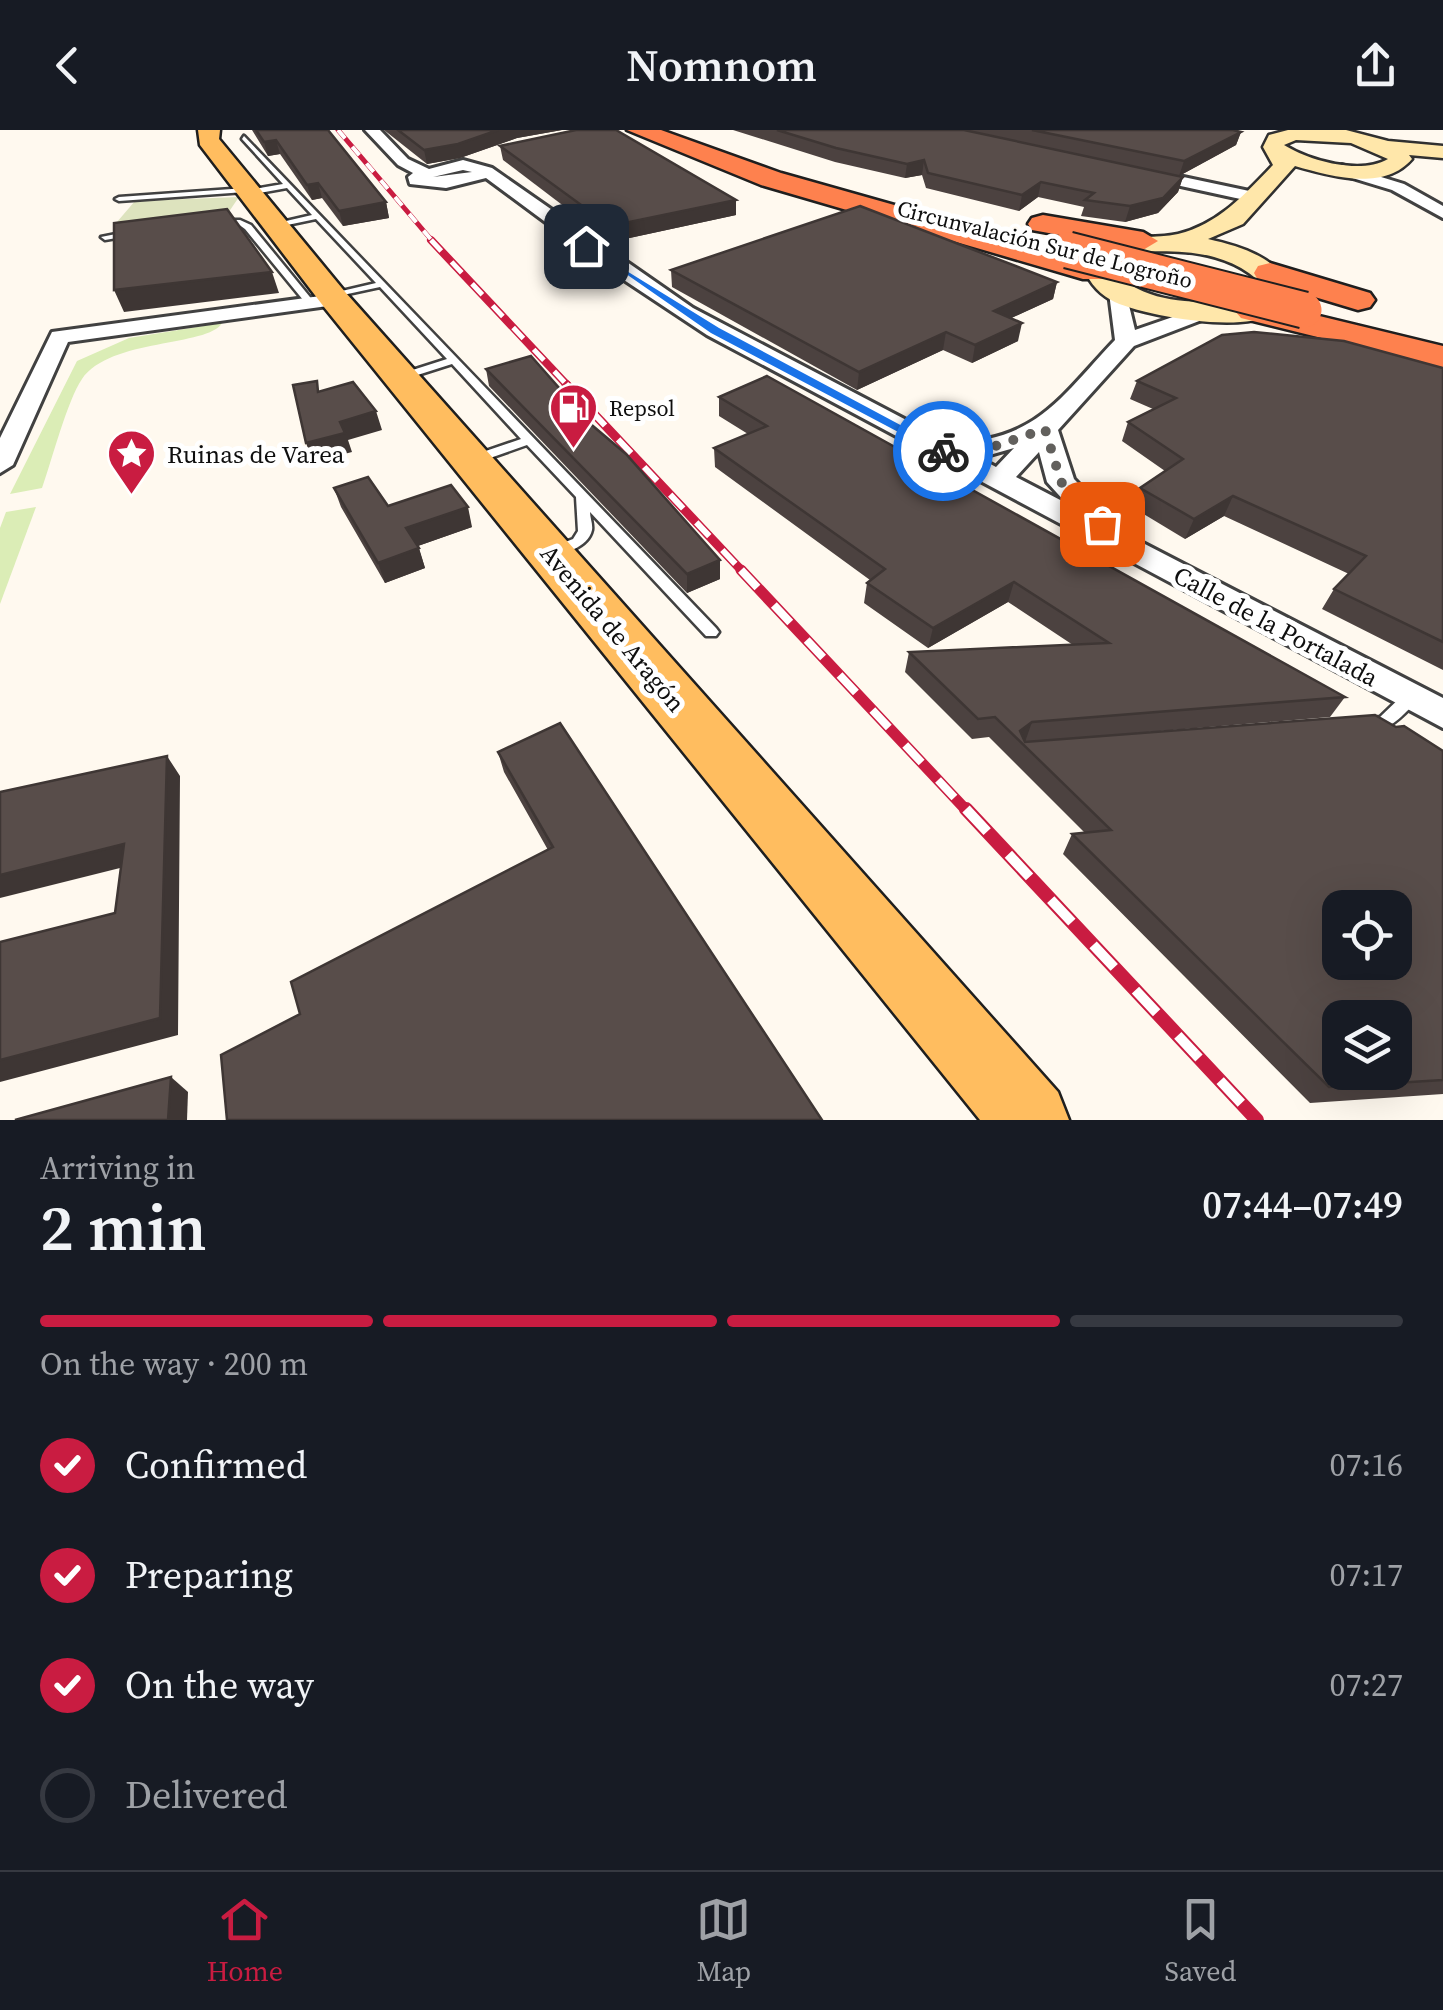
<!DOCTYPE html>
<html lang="en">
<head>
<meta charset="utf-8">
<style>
	body { margin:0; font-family:"Source Serif 4",serif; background:#242831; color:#f1f3f6; height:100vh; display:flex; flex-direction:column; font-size:38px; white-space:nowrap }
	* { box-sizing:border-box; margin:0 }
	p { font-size:32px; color:#9ea1a6 }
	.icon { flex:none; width:55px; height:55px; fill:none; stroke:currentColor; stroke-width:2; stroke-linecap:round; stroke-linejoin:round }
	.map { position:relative; height:990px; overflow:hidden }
	.side { display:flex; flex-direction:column; background:#171b24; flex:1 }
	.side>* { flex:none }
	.tools { position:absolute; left:1322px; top:760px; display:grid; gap:20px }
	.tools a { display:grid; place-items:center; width:90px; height:90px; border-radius:20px; background:#171b24; box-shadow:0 10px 40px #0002; font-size:50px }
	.pin { position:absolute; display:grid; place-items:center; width:85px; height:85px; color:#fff; margin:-42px; border-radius:20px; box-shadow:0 5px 15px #0006 }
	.courier { position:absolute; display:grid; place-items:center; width:100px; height:100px; margin:-50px; border:8px solid #1a73e8; border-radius:50%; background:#fff; color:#222; box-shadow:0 2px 12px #0007 }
	.summary em { font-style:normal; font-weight:600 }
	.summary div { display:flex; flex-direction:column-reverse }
	.summary { display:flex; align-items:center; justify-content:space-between; height:170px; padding:0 40px }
	h1 { font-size:65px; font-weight:600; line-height:75px }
	.bar { display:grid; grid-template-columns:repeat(4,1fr); gap:15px 10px; align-content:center; height:120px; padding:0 40px }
	.bar i { height:12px; border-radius:8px; background:#363941 }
	.bar .on { background:#c91c41 }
	.bar p { grid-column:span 4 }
	ol { padding:0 40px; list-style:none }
	li { display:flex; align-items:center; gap:30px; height:110px }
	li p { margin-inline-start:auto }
	li .icon { padding:10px; border-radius:50%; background:#c91c41; color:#fff; stroke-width:4 }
	li:last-child { color:#9ea1a6 }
	li i { width:55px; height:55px; border:5px solid #363941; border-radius:50% }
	header { display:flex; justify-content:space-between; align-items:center; height:130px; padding:0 40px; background:#171b24; font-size:45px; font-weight:600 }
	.tabs { display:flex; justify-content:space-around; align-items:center; height:140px; border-top:2px solid #363941; background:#171b24; font-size:28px; color:#9ea1a6 }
	.tabs a { display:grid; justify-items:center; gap:5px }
	.tabs .on { color:#c91c41 }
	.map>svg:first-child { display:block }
</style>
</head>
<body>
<header><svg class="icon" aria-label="back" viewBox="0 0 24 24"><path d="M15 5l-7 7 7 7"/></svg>Nomnom<svg class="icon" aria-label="share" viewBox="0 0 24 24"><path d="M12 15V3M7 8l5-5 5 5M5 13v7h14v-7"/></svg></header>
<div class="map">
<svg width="1443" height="990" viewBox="0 0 1443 990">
	<rect width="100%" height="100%" fill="#fff9ef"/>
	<g fill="#dbedb6">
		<path d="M 222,193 C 208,217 110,208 82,249 C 67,271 52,330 42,358 L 10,364 L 77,231 L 129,208 Z"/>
		<polygon points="36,377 0,474 0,398 6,382"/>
	</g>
	<polygon fill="#dde3be" points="239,67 226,86 117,92 135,71"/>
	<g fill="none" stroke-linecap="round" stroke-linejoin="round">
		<defs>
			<g id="lane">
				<path d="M 244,6 L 716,498 L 719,502 L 716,506 L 706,506 L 590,382 C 590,388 593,394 592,400 C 588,418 562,425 547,425 L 545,422 L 547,419 L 573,409 L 578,401 L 576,367 L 527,315 L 476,333 L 468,333 L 468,327 L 521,309 L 452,234 L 405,249 L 397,249 L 397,245 L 447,229 L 380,157 L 329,168 L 329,164 L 376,153 L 316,89 L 273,98 L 273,94 L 312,85 L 287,58 L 248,65 L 245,62 L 119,71 L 115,69 L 119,67 L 246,58 L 249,60 L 283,54 L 242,9 Z"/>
				<polygon points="218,90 240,90 251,95 314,172 314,176 308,176 245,99 238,94 215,94 215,90"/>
				<polygon points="131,101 134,101 134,105 105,110 101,107"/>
				<path d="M 1411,561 L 1417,563 L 1419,567 L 1417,571 C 1400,588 1389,603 1364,599 L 1362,594 L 1364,589 L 1380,587 L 1405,563 Z"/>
			</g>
			<g id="street">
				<path d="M 365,0 L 380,0 L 408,29 L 429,39 L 463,30 L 492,38 L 693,178 L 950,313 C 1037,311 1060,268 1115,210 L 1108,155 L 1125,159 L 1135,200 L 1193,180 L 1207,180 L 1207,188 L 1134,216 L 1058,300 L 1074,349 L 1109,385 L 1113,391 L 1110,396 L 1443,568 L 1443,598 L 707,205 L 621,148 L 486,48 L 446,58 L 410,54 L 408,47 L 413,43 L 398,35 ZM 463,40 L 472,42 L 433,47 ZM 1014,318 L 996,337 L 979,328 ZM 1039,322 L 1047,352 L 1066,373 L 1016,347 Z"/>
				<polygon points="1342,35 1404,54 1443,76 1443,88 1392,60 1336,43 1336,37"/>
				<polygon points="1141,38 1254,62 1262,67 1254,72 1135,46 1133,43"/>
				<polygon points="335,164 342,166 342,174 68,212 13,335 0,343 0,308 52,202"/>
			</g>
			<g id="secondary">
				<path d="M 1288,0 L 1346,0 L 1388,11 L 1443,16 L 1443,28 L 1409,25 L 1412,29 C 1384,62 1330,46 1295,36 L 1243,94 L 1208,109 C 1243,117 1271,126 1293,156 L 1289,162 L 1269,162 C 1217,97 1119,134 1103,116 L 1107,111 C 1130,105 1156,109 1178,104 C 1219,94 1245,64 1273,35 L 1263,17 L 1269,5 ZM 1296,10 L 1351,13 L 1388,29 C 1360,45 1310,31 1284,15 Z"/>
				<path d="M 1094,126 L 1103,128 C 1153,202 1261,154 1279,178 C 1258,207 1139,186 1111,170 C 1095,161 1088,149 1081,134 Z"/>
			</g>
			<polygon id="primary" points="198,0 220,0 219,9 346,163 1058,962 1069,990 980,990 324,177 200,15"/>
			<g id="highway">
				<polygon points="627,0 661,0 781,43 1107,135 1111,142 1107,149 1083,149 761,55"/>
				<polygon points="1043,85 1143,102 1158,111 1143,120 1032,100 1028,94 1032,88"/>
				<polygon points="1270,133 1370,163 1375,170 1370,177 1358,180 1258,150 1254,143 1258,136"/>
				<polygon points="1253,170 1443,216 1443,238 1241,188 1235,181 1241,174"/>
			</g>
		</defs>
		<use href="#lane" stroke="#414141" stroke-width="5"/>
		<use href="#street" stroke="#414141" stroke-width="6"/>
		<use href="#secondary" stroke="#303030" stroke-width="5"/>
		<use href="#primary" stroke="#1f1f1f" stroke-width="5"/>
		<use href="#highway" stroke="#1f1f1f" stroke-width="5"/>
		<use href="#lane" fill="#fff" fill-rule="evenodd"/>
		<use href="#street" fill="#fff" fill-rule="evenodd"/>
		<use href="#secondary" fill="#ffe7aa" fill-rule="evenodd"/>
		<use href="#primary" fill="#ffbd5f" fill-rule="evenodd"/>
		<use href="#highway" fill="#fe814e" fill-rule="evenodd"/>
		<defs>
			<polyline id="rail-far4" points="338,0 434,113"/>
			<polyline id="rail-far3" points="431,110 569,257"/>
			<polyline id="rail-far2" points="566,254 743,442"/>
			<polyline id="rail-far1" points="741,440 968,682"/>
			<polyline id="rail" points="966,679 1257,990"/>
		</defs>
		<use href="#rail-far4" stroke="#c91c41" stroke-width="5"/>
		<use href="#rail-far3" stroke="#c91c41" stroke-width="8"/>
		<use href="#rail-far2" stroke="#c91c41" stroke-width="9"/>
		<use href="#rail-far1" stroke="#c91c41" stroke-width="11"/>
		<use href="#rail" stroke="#c91c41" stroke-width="14"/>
		<use href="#rail-far4" stroke="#fff" stroke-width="4" stroke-dasharray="11" stroke-linecap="butt"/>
		<use href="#rail-far3" stroke="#fff" stroke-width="5" stroke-dasharray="15" stroke-linecap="butt"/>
		<use href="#rail-far2" stroke="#fff" stroke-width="6" stroke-dasharray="19" stroke-linecap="butt"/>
		<use href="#rail-far1" stroke="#fff" stroke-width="8" stroke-dasharray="24" stroke-linecap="butt"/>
		<use href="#rail" stroke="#fff" stroke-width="10" stroke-dasharray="31" stroke-linecap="butt"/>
		<defs>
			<polyline id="highway-bridge" points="1068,120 1304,180"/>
		</defs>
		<use href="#highway-bridge" stroke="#1f1f1f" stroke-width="39" stroke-linecap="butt"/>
		<use href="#highway-bridge" stroke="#fe814e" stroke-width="35"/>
	</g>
	<g fill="#4c4240">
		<polygon points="252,0 328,0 386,72 389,88 343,96 322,68 312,70 280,24 268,26"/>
		<polygon points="384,0 562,0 517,8 460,28 427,34"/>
		<polygon points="733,0 964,0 1183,47 1178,62 1158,83 1125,92 1081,86 1084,77 1038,67 1019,81 926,58 922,45 905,48 835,32"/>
		<polygon points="965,0 1233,0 1241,2 1236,15 1179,46"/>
		<polygon points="500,16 736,85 611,112 503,30"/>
		<polygon points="671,140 1057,152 1053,169 1011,188 1018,211 972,233 943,220 857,260 672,157"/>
		<polygon points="1443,238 1443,540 1322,479 1334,459 1349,444 1224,386 1185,409 1132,377 1140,358 1165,341 1122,311 1128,292 1153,279 1130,269 1137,251"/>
		<polygon points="486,239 567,267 569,276 720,430 720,449 687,463 489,256"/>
		<polygon points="719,267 1345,567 1330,587 1136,603 1396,597 1443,621 1443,964 1310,973 1063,724 1072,704 1085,703 989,607 972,609 905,542 909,522 1073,515 1008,472 928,518 864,473 867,453 870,450 715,337 714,318 748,304 719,286"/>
		<polygon points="334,358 388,376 472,397 418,416 425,438 385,453 341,377"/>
		<polygon points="498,622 822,990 300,884 548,720 504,642"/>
	</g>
	<g fill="#3e3634">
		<polygon points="498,0 562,0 517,8 460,28 427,34 424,20"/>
		<polygon points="1241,2 1236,15 1179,46 1184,31"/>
		<polygon points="276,10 280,24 268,26 264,12"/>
		<polygon points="924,30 922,45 905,48 907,34"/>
		<polygon points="1183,47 1178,62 1158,83 1125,92 1130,76"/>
		<polygon points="1041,52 1038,67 1019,81 1022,65"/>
		<polygon points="318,53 322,68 312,70 307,55"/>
		<polygon points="736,70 736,85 611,112 610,96"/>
		<polygon points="386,72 389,88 343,96 339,81"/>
		<polygon points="272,142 279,163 124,182 114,160"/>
		<polygon points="1057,152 1053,169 990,198 994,181"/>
		<polygon points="1022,193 1018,211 972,233 975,215"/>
		<polygon points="946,202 943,220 857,260 859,242"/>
		<polygon points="376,281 382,300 348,310 352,322 313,332 306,313 340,292"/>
		<polygon points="1233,366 1224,386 1185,409 1194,389"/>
		<polygon points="468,377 472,397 412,418 406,398"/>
		<polygon points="419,418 425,438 385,453 378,433"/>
		<polygon points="720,430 720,449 687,463 687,444"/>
		<polygon points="1014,452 1008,472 928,518 933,498"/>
		<polygon points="1032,592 1025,612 1020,601"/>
		<polygon points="167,626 180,646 178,905 0,952 0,930 160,888"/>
		<polygon points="124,714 140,733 0,768 0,745"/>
		<polygon points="171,947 188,962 187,990 168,990"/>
	</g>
	<g fill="#584d4a" stroke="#3e3634" stroke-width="2.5" fill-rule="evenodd">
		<polygon points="256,0 328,0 386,72 339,81 318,53 307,55 276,10 264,12"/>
		<polygon points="398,0 498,0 458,14 424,20"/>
		<polygon points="576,0 616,0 736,70 610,96 500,16"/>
		<polygon points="777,0 964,0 1183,47 1163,68 1130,76 1085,70 1094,63 1041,52 1022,65 928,43 924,30 907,34 836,18"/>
		<polygon points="1032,0 1233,0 1241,2 1184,31"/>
		<polygon points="860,76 1057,152 994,181 1022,193 975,215 946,202 859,242 671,140"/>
		<polygon points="227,79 272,142 114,160 114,93"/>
		<polygon points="1254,202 1344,211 1443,238 1443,512 1334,459 1366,426 1233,366 1194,389 1140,358 1183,329 1128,292 1176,268 1137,251 1222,205"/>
		<polygon points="531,226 567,267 561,269 626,324 720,430 687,444 486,239"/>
		<path d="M 767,246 L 1345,567 L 1032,592 L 1020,601 L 1025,612 L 1375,585 L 1396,597 L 1404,596 L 1443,621 L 1443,950 L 1329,957 L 1072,704 L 1111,700 L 995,587 L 978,589 L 909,522 L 1109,513 L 1014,452 L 933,498 L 867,453 L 885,439 L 714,318 L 767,296 L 719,267 ZM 1340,778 L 1395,778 L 1395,832 L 1340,832 ZM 1340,888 L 1395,888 L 1395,942 L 1340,942 Z"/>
		<polygon points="317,251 318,262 353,252 376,281 340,292 345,303 306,313 293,255"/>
		<polygon points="368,347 388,376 451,355 468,377 406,398 419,418 378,433 334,358"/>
		<polygon points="560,593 822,990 227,990 221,925 300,884 291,852 553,717 498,622"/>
		<polygon points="167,626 160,888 0,930 0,812 115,783 124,714 0,745 0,662"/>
		<polygon points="171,947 168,990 15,990"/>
	</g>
	<polygon fill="#1a73e8" points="583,114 719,198 949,321 938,323 711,203"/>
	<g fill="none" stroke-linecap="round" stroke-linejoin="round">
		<polyline stroke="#62605d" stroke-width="10" stroke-dasharray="0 18" points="943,321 984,320 1045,299 1061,352 1102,394"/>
	</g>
	<defs>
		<symbol id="fuel-pin" viewBox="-11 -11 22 30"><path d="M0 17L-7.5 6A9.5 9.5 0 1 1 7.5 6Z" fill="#c91c41" stroke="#fff"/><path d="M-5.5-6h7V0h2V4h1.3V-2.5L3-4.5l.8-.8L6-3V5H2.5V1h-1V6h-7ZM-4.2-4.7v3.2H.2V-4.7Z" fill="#fff"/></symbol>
		<symbol id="sight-pin" viewBox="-11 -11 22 30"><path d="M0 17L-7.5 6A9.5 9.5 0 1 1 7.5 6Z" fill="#c91c41" stroke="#fff"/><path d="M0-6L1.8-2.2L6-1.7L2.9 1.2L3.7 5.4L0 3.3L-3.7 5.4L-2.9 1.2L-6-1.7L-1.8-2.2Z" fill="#fff"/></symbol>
	</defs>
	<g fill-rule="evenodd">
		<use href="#fuel-pin" x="546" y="250" width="55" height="75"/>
		<use href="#sight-pin" x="104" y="296" width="55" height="75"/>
	</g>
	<g text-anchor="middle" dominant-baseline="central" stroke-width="10" stroke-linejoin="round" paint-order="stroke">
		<g font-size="22" fill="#0e0e0e" stroke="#fff">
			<text transform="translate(1045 114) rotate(14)">Circunvalación Sur de Logroño</text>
		</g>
		<g font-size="22" fill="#0e0e0e" stroke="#fff" text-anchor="start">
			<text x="609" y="278">Repsol</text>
		</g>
		<g font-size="25" fill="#0e0e0e" stroke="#fff" text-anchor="start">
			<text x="167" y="324">Ruinas de Varea</text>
		</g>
		<g font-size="25" fill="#0e0e0e" stroke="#fff">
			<text transform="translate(1276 496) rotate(28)">Calle de la Portalada</text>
			<text transform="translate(613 498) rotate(50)">Avenida de Aragón</text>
		</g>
	</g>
</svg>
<div class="tools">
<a><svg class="icon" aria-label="locate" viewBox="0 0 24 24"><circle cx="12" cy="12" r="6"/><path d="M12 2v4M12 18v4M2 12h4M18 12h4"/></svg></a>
<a><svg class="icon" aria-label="layers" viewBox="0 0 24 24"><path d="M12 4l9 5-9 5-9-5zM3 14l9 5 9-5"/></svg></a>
</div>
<div class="pin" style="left:1102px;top:394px;background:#ea580c"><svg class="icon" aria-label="bag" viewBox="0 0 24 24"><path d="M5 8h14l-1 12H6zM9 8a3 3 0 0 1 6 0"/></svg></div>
<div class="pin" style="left:586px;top:116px;background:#1f2937"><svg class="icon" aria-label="home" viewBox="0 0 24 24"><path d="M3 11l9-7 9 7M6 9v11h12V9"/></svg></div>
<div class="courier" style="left:943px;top:321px"><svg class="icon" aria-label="bike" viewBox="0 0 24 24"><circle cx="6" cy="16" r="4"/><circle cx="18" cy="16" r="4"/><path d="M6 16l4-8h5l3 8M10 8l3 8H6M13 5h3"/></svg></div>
</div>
<section class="side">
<div class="summary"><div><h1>2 min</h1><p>Arriving in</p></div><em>07:44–07:49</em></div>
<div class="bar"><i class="on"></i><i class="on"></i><i class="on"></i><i></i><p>On the way · 200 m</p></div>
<ol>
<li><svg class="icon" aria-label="check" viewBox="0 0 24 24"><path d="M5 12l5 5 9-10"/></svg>Confirmed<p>07:16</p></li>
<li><svg class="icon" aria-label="check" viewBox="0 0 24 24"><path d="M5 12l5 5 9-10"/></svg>Preparing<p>07:17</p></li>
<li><svg class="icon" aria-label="check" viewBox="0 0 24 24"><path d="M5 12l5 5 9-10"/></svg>On the way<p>07:27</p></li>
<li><i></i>Delivered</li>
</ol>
</section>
<nav class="tabs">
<a class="on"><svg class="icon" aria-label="home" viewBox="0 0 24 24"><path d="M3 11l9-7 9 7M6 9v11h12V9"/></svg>Home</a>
<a><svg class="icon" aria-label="map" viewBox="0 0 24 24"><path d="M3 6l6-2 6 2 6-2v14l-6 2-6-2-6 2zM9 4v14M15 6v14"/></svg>Map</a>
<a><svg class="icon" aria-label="saved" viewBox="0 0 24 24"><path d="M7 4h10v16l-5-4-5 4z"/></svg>Saved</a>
</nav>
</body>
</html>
